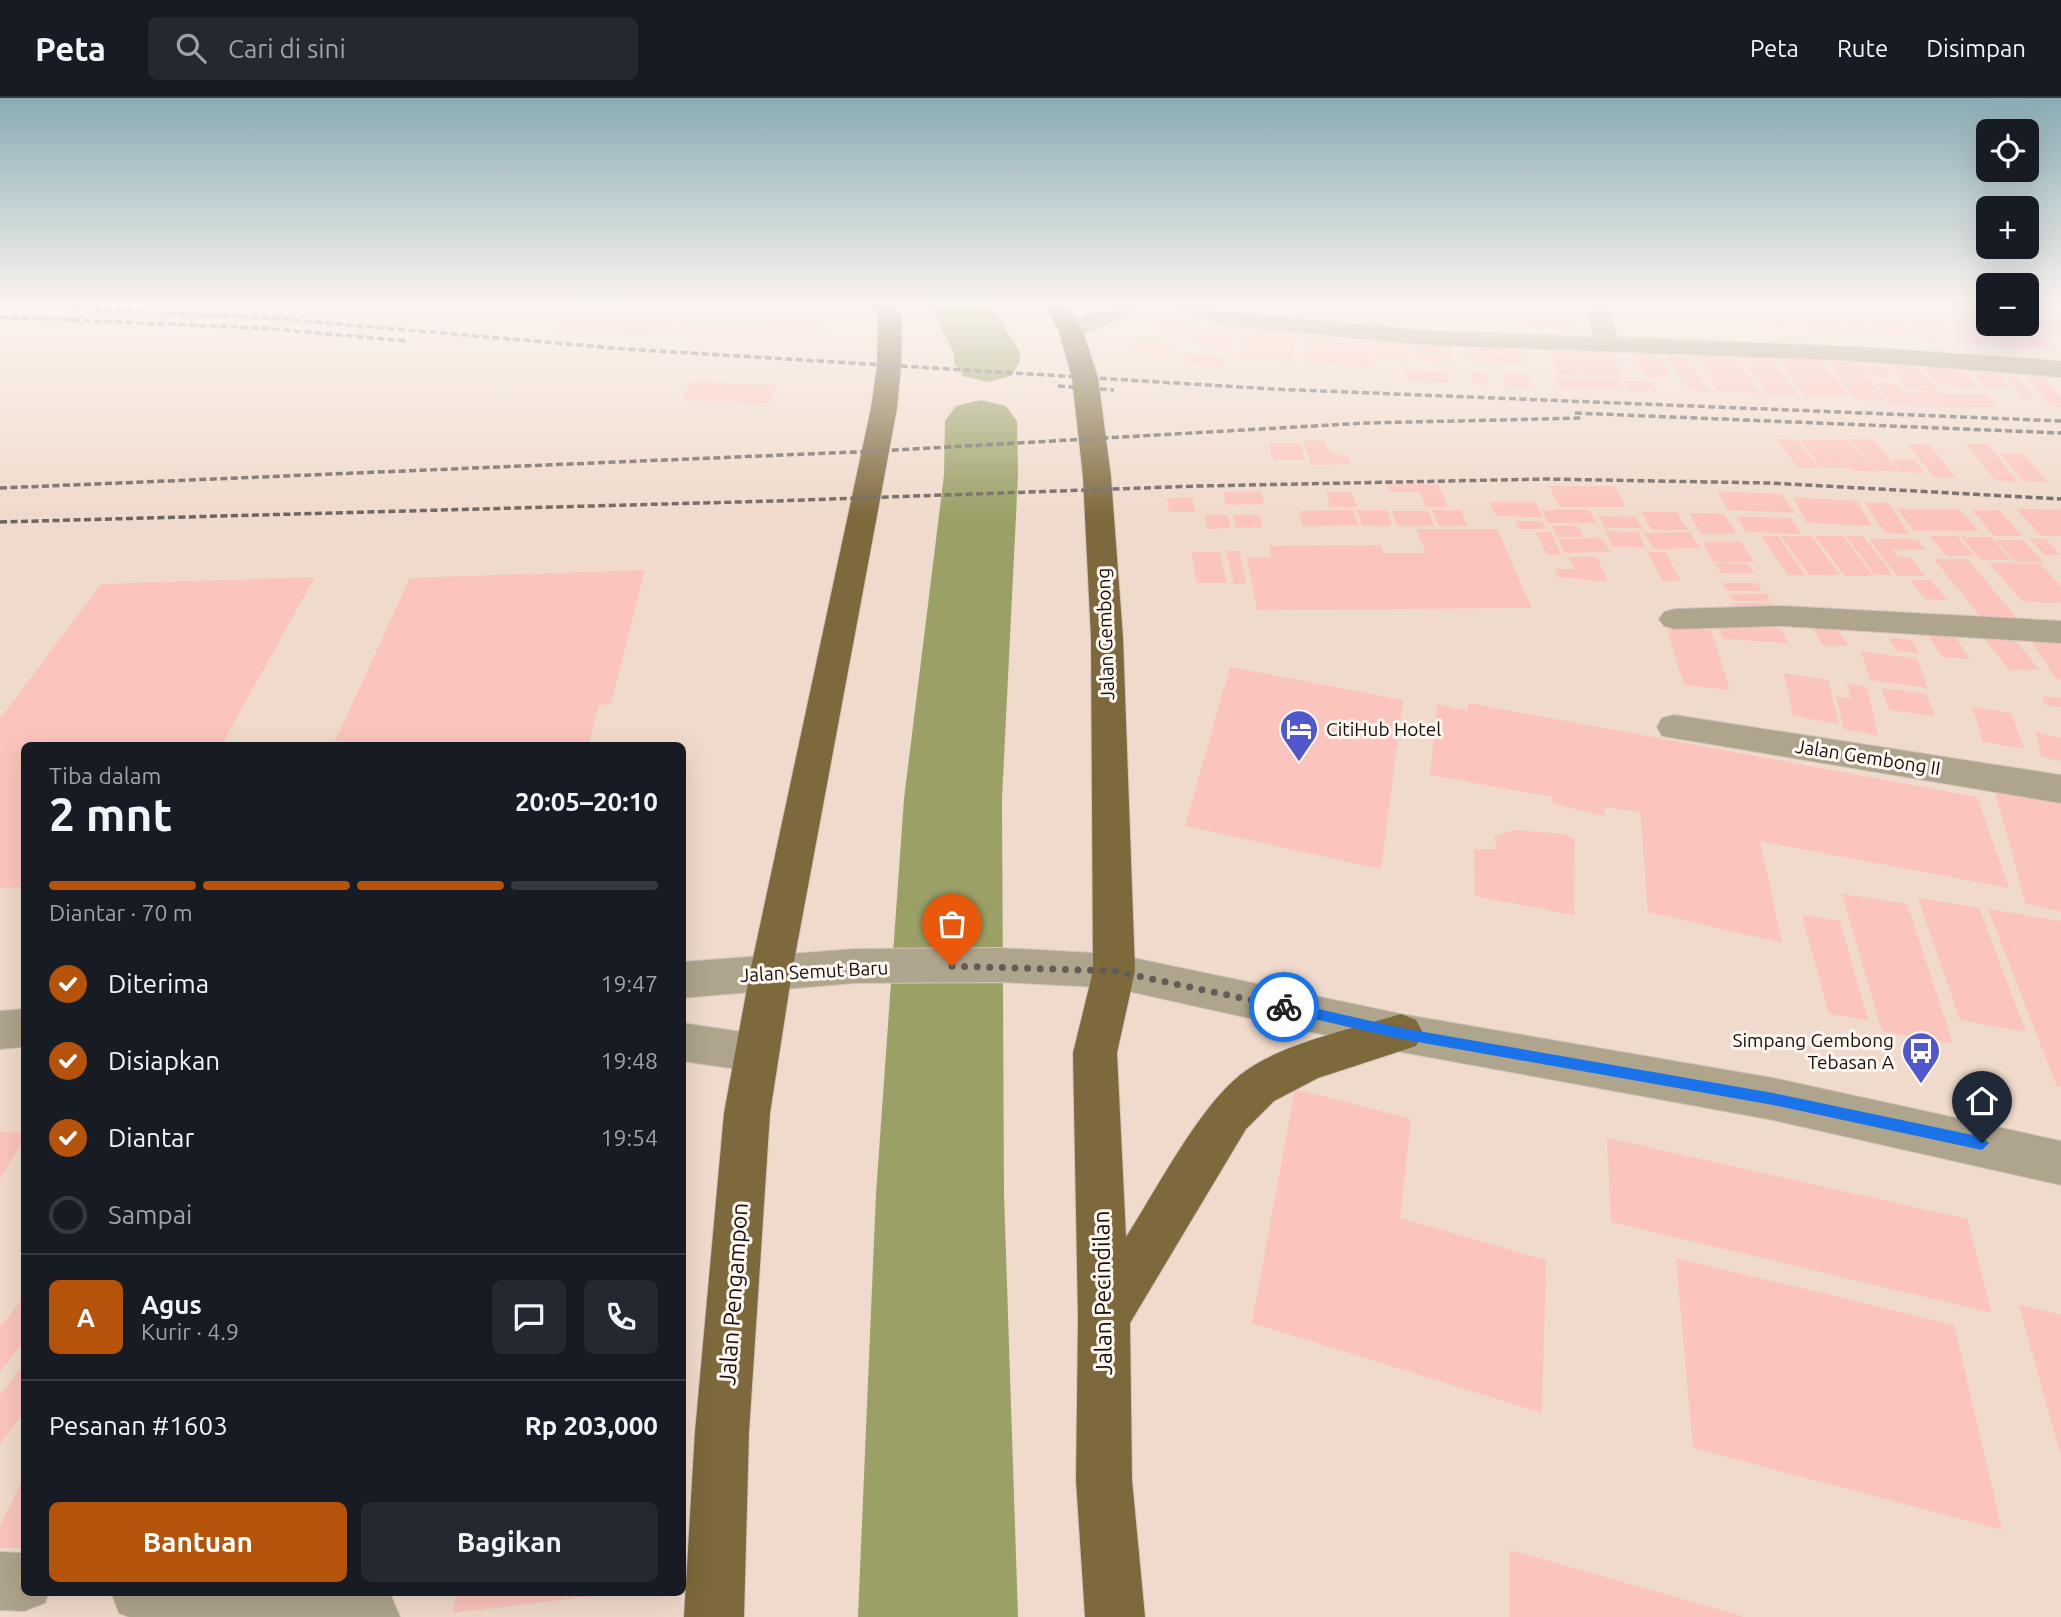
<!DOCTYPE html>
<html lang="id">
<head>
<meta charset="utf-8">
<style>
	body { margin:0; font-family:Ubuntu,sans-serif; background:#242831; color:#f1f3f6; height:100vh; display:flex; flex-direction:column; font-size:26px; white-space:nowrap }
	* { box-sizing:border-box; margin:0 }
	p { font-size:23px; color:#9ea1a6 }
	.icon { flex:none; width:38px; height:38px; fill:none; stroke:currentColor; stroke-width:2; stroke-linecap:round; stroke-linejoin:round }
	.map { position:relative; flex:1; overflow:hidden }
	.sheet { position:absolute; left:21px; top:644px; width:665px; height:854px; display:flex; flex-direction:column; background:#171b24; border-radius:10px; box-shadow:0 7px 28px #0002 }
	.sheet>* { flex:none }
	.buttons { position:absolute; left:1976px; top:21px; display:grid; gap:14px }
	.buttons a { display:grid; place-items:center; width:63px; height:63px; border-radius:10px; background:#171b24; box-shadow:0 7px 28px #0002; font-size:35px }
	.pin { position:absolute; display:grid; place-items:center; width:60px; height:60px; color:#fff; margin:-72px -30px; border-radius:50% 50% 50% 0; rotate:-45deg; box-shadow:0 0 7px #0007 }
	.pin .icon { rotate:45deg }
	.courier { position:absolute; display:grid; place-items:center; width:70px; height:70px; margin:-35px; border:5px solid #1a73e8; border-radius:50%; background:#fff; color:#222; box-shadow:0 2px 9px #0007 }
	.headline em { font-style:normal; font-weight:700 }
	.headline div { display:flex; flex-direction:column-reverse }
	.headline { display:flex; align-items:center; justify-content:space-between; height:119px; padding:0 28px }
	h1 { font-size:46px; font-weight:700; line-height:52px }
	.bar { display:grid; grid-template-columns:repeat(4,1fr); gap:10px 7px; align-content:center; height:84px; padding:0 28px }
	.bar i { height:9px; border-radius:5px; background:#363941 }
	.bar .selected { background:#b45309 }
	.bar p { grid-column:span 4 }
	.line { display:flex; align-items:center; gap:18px; padding:0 28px; border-top:2px solid #363941 }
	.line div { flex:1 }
	.round { display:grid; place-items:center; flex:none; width:74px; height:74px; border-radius:10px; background:#242831 }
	ol { padding:0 28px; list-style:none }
	li { display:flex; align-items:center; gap:21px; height:77px }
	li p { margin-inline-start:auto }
	li .icon { padding:7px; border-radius:50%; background:#b45309; color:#fff; stroke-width:4 }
	li:last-child { color:#9ea1a6 }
	li i { width:38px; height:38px; border:4px solid #363941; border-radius:50% }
	.action { display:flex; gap:14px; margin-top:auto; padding:14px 28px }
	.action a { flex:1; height:80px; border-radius:10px; background:#b45309; color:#fff; font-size:28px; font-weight:700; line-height:80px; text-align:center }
	.action a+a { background:#242831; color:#f1f3f6 }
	header { display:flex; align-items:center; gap:42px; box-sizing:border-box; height:98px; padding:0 35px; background:#171b24; border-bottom:2px solid #363941 }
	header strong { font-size:33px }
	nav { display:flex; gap:38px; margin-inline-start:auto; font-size:24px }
	.search { width:490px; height:63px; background:#242831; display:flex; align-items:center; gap:18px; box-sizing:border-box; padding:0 24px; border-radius:10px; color:#9ea1a6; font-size:26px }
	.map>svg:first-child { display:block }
</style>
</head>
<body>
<header>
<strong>Peta</strong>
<div class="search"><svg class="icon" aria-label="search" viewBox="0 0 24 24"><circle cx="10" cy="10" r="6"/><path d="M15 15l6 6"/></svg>Cari di sini</div>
<nav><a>Peta</a><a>Rute</a><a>Disimpan</a></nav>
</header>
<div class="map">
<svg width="2061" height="1519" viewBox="0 0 2061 1519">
	<rect width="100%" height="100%" fill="#f6e7dd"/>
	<path fill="#f0dacb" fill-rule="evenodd" d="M 0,207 L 1988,207 L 1988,226 L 2026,226 L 2027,207 L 2061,207 L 2061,1519 L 0,1519 ZM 24,648 L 682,648 L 682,1494 L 24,1494 Z"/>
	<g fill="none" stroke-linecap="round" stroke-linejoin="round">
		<g fill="#9aa066" fill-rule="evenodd">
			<polygon points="929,207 991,207 1020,255 1020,264 1011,278 987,284 963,278 954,264 954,255"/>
			<polygon points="981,302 1006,308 1017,323 1018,377 1002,701 1004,1096 1018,1519 858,1519 876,1096 904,701 944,377 945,323 956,308"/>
		</g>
	</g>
	<g fill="#fbc4bc">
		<polygon points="481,207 550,207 511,223"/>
		<polygon points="650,207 683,207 669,236 557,233 569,215 644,217"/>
		<polygon points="695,207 757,207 750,224 687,223"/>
		<polygon points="766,207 826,207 824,229 827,229 823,240 679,237 685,225 758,227"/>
		<polygon points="1324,207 1342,207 1339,216 1321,213"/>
		<polygon points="1346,207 1367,207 1364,217 1344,214"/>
		<polygon points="1372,207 1407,207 1409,217 1372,215"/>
		<polygon points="1412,207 1453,208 1457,218 1416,217"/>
		<polygon points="1461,207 1470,207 1472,222 1463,221"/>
		<polygon points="1474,207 1510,207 1511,221 1487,222 1475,218"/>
		<polygon points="1512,207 1524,207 1524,218 1513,216"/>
		<polygon points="1528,207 1545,207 1546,211 1569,214 1570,222 1528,218"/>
		<polygon points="1607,207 1637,207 1643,217 1607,217"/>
		<polygon points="1640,207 1714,207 1721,213 1716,207 1738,207 1745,215 1669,217 1664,210 1660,210 1667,218 1647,218"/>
		<polygon points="1752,207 1787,207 1806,229 1769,229"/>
		<polygon points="1794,207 1824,207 1843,232 1812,231"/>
		<polygon points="1828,207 1847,207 1872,237 1851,237"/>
		<polygon points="1848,207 1883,207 1911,238 1875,237"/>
		<polygon points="1909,207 1928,207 1947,235 1916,233 1903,213 1914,214"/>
		<polygon points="1970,207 1988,207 1988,216 1973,214"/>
		<polygon points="1942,208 1961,210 1966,227 1947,224"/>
		<polygon points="1307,214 1337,217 1336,229 1306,226"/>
		<polygon points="2045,214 2061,216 2061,224 2051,223"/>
		<polygon points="1165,217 1211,237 1216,225 1237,228 1227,252 1206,249 1151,225"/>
		<polygon points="2026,219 2061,226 2061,233 2053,232 2054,235 2014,227 2026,226"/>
		<polygon points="1518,220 1569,223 1570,231 1523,229"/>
		<polygon points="1347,222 1393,223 1396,231 1349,230"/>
		<polygon points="1247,227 1298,233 1291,265 1238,258"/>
		<polygon points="1954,229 2008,229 2019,233 2033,234 2043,238 2056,252 1964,245"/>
		<polygon points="1920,235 1940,237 1943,244 1921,241"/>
		<polygon points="1307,237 1372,244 1370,270 1302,263"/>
		<polygon points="1377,240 1407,243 1408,264 1376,261"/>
		<polygon points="1136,243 1173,248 1170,258 1132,253"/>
		<polygon points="1463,244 1524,247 1526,256 1465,252"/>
		<polygon points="1414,245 1451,248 1452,265 1414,262"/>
		<polygon points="1546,249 1608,250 1624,279 1559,277"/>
		<polygon points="1629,252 1654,252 1673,280 1647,280"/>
		<polygon points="1663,252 1682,252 1709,294 1689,293"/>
		<polygon points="1693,252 1733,254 1760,295 1717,293"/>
		<polygon points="1185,254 1227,260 1223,270 1180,263"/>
		<polygon points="1466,254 1525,257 1528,267 1468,263"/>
		<polygon points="1773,255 1815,256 1850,299 1806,299"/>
		<polygon points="1739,257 1769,257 1799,298 1768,297"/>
		<polygon points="1823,257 1852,258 1886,303 1856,302"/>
		<polygon points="1856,258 1876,259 1891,279 1870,278"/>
		<polygon points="1883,259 1911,261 1937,294 1908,292"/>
		<polygon points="1919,263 1957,265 1978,289 1938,287"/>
		<polygon points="1968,267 1992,268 2009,290 1983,288"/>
		<polygon points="2021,271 2040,273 2061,300 2061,309 2050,308"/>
		<polygon points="1404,272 1446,275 1449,285 1406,283"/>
		<polygon points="1467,273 1485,274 1490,287 1472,286"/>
		<polygon points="1502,275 1528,276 1533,290 1507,289"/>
		<polygon points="2006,277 2017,278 2034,301 2023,300"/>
		<polygon points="1554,280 1617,280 1624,291 1560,291"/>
		<polygon points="691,283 776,287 769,305 682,302"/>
		<polygon points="1623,283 1650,283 1658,294 1631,294"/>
		<polygon points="1875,284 1898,285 1904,294 1985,296 1998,309 1892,308"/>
		<polygon points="1777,341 1796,341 1819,370 1798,370"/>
		<polygon points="1849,341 1872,341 1900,373 1876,373"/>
		<polygon points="1324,342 1331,356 1348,358 1351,366 1311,367 1303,343"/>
		<polygon points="1800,342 1826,342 1849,370 1822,370"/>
		<polygon points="1827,342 1848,342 1874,373 1852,373"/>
		<polygon points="1269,345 1300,345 1305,362 1273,362"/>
		<polygon points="1908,346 1930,347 1956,380 1933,379"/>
		<polygon points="1965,346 1987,346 2018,384 1995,382"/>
		<polygon points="2000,356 2023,356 2048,384 2025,384"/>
		<polygon points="1892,361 1914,361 1924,375 1902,374"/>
		<polygon points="1387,386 1438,386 1448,409 1426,409 1420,394 1390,394"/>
		<polygon points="1549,388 1615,388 1626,409 1560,409"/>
		<polygon points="1261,393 1264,406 1226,407 1223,394"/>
		<polygon points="1717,393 1782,396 1794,415 1728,412"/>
		<polygon points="1326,394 1351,394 1357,409 1330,409"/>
		<polygon points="1192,399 1196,414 1169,414 1167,400"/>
		<polygon points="1793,399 1857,403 1872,428 1807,425"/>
		<polygon points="1490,404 1536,404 1543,419 1496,418"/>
		<polygon points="1864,404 1888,405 1909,436 1885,435"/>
		<polygon points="1897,411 1959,411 1979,433 1915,433"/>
		<polygon points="2017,411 2061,412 2061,438 2041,438"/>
		<polygon points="1353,412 1358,427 1303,428 1299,413"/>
		<polygon points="1357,412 1387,412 1392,428 1362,428"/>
		<polygon points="1432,412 1461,412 1468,428 1439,428"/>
		<polygon points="1542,412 1589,412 1596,425 1548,425"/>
		<polygon points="1972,412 1999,412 2022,438 1994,438"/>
		<polygon points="1392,413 1428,413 1434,428 1398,428"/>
		<polygon points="1641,414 1677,414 1688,432 1652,432"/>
		<polygon points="1689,415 1724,416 1737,436 1701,436"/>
		<polygon points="1205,417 1227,417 1231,430 1208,431"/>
		<polygon points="1233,417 1260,417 1262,429 1236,430"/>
		<polygon points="1599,418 1635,419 1642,430 1605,430"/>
		<polygon points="1737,419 1791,420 1801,436 1746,434"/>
		<polygon points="1515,423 1542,423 1546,431 1518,431"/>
		<polygon points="1552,428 1578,428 1584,439 1557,439"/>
		<polygon points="1416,431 1497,431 1532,510 1257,512 1247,459 1271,459 1269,448 1381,447 1383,455 1426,455"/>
		<polygon points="1605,433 1638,434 1645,449 1613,449"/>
		<polygon points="1536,434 1551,434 1561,457 1547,457"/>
		<polygon points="1689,434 1700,450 1654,451 1644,435"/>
		<polygon points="1761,438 1778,438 1805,477 1788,477"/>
		<polygon points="1781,438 1811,438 1840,477 1809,477"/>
		<polygon points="1815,438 1843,438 1873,478 1845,478"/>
		<polygon points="1846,438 1863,438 1893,477 1875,477"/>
		<polygon points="1930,438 1957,438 1974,458 1946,458"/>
		<polygon points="1961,439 1991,439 2011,462 1981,462"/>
		<polygon points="1602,440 1610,454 1565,455 1558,441"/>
		<polygon points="1869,441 1917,441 1926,452 1892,452 1898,459 1910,459 1925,478 1897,478"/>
		<polygon points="2030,441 2046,441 2060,457 2045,457"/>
		<polygon points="1996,442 2023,442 2043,464 2015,464"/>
		<polygon points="1703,444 1740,444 1755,464 1713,464"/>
		<polygon points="1226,453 1239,453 1246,486 1234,486"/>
		<polygon points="1191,454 1220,454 1226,485 1197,485"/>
		<polygon points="1647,454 1665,454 1681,483 1663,483"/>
		<polygon points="1569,459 1597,459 1608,484 1558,479 1555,471 1575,471"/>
		<polygon points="1934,461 1967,461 2021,525 1986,525"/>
		<polygon points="1715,465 1747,465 1754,475 1721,475"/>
		<polygon points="1989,465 2040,465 2061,489 2061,505 2023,504"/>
		<polygon points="645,472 611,606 599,607 588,648 333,648 410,480"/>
		<polygon points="315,479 221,648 24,648 24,789 0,790 0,621 101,486"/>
		<polygon points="1910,482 1931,482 1947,502 1926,502"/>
		<polygon points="1722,485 1757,485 1762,493 1727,493"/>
		<polygon points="1729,496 1766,496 1771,503 1734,503"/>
		<polygon points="1734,505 1771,505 1777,514 1740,514"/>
		<polygon points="1778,522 1831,522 1849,548 1824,548 1811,529 1783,529"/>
		<polygon points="1717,527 1781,531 1788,545 1723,541"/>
		<polygon points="1666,528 1711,532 1730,592 1684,587"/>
		<polygon points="1924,531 1951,533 1970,561 1942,559"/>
		<polygon points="2027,537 2061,544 2061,582 2056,581"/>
		<polygon points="1889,540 1911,542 1919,555 1897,553"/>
		<polygon points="1984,540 2013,540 2040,572 2009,572"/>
		<polygon points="1861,553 1917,561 1928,590 1870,582"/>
		<polygon points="1230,569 1403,602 1381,771 1185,728"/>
		<polygon points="1784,575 1828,582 1839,626 1793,618"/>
		<polygon points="1847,586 1867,589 1878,638 1844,631 1836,598 1851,601"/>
		<polygon points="1881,590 1926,596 1935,618 1890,612"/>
		<polygon points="2042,598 2061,600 2061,609 2045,607"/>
		<polygon points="1468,605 1977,699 2009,790 1760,743 1782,845 1648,814 1640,714 1605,709 1604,718 1553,706 1553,699 1430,677 1437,606 1468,613"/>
		<polygon points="1972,608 2011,615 2024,651 1983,644"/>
		<polygon points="2036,634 2061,640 2061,663 2041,659"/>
		<polygon points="1993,686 2061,699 2061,814 2026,806"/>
		<polygon points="1513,732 1564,736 1575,742 1574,817 1475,798 1474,751 1497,751 1494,739"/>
		<polygon points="1842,796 1907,806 1953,945 1882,933"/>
		<polygon points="1918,800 1979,810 2026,934 1960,922"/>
		<polygon points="1988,811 2061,823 2061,989 2057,989"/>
		<polygon points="1802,817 1840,823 1868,922 1829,916"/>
		<polygon points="1295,991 1411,1021 1400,1120 1546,1162 1542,1315 1252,1225"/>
		<polygon points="0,1034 24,1035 24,1041 0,1080"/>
		<polygon points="1607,1040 1967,1121 1992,1215 1611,1124"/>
		<polygon points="1676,1160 1954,1227 2002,1432 1693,1350"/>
		<polygon points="24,1199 24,1243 0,1274 0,1229"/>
		<polygon points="2019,1207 2061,1217 2061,1355 2060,1355"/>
		<polygon points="24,1266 24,1314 0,1346 0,1297"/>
		<polygon points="24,1379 24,1450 0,1450 0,1428"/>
		<polygon points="1510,1452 1742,1518 1742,1519 1510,1519"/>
		<polygon points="457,1494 601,1494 601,1497 453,1515"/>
	</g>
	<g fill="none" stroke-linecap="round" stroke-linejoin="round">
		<defs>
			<g id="minor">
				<polygon points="1113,207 1144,207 1140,212 1079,238 1071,240 1063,238 1059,233 1063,228"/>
				<polygon points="1173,207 1207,207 1228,213 1414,232 1593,239 1586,207 1609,207 1617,239 1860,249 2061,263 2061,279 1860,263 1414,246 1225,227 1177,212"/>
				<polygon points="1782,508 2061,523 2061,545 1782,528 1675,531 1664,528 1659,521 1664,514 1675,511"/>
				<polygon points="1674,617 2061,677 2061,705 1662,638 1657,629 1662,620"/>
				<polygon points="1000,850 1114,856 1401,916 1773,980 2061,1043 2061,1087 1773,1022 1401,954 1114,890 1000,884 855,885 682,900 682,864 855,851"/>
				<polygon points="24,911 24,949 0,951 0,913"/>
				<polygon points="682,925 756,936 772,941 778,955 772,969 756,974 682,963"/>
				<polygon points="0,1454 24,1455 24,1494 49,1494 45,1505 24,1513 0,1512"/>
				<polygon points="111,1494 383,1494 391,1498 400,1519 129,1519 119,1515"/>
			</g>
			<g id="major">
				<polygon points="871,207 894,207 902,216 901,268 897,310 792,874 770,1015 749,1334 744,1519 684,1519 695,1334 724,1015 750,874 871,310 877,268 878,217"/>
				<path d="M 1044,207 L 1066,207 L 1083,233 L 1098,280 L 1111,379 L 1123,540 L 1135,873 L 1117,955 L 1126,1139 C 1157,1091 1197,1012 1240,977 C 1276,947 1355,930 1401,916 L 1416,922 L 1423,935 L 1416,948 L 1318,980 L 1274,1003 L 1246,1031 L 1130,1225 L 1132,1382 L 1145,1519 L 1085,1519 L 1076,1382 L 1078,1220 L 1073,955 L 1093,873 L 1091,540 L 1083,379 L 1072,280 L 1059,233 Z"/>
			</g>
		</defs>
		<use href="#minor" stroke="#d2c5bc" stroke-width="2"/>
		<use href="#major" stroke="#d2c5bc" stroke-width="2"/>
		<use href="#minor" fill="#afa48c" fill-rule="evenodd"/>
		<use href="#major" fill="#7e693c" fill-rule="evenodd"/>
		<g stroke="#6e6560" stroke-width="3.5" stroke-dasharray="7 3.5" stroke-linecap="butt">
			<polyline points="0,207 271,220 625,251 1273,291 2061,323"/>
			<polyline points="0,219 261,230 408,243"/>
			<polyline points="1058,288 1114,292"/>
			<polyline points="1575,315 2061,335"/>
			<polyline points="0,390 878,353 1366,325 1584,320"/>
			<polyline points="0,424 775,403 1199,388 1546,381 1770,385 2061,401"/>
		</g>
	</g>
	<linearGradient id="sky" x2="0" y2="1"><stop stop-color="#89acb4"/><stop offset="0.49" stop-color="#fbf4f0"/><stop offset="1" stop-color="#fbf4f0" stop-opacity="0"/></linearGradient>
	<rect width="2061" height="419" fill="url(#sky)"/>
	<polygon fill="#1a73e8" points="1284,903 1401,930 1773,995 1982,1039 1989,1045 1982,1052 1773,1007 1401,941 1284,914 1278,909"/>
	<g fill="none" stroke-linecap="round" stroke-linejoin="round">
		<polyline stroke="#645c56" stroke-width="7" stroke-dasharray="0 12.6" points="952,868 1114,873 1284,909"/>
	</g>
	<defs>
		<symbol id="hotel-pin" viewBox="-11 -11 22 30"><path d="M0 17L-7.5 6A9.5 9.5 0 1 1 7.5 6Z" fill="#5157cd" stroke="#fff6ef"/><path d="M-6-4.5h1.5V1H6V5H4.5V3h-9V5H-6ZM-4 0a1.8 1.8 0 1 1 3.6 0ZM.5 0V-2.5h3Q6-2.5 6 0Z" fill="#fff"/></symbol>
		<symbol id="bus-pin" viewBox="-11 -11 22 30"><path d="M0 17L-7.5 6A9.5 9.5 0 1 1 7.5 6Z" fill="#5157cd" stroke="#fff6ef"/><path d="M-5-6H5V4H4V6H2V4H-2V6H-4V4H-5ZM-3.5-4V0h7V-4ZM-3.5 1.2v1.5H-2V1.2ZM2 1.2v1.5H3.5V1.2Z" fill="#fff"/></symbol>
	</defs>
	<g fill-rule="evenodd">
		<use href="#hotel-pin" x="1277" y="609" width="44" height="60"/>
		<use href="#bus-pin" x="1899" y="931" width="44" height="60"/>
	</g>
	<g text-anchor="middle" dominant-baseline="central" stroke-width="6" stroke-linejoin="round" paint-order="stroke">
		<g font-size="19" fill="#16110e" stroke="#fff6ef">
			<text transform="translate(1105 536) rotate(-92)">Jalan Gembong</text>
			<text transform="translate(1868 659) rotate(9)">Jalan Gembong II</text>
			<text transform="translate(814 873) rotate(-3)">Jalan Semut Baru</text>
		</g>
		<g font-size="19" fill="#16110e" stroke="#fff6ef" text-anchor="start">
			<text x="1326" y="631">CitiHub Hotel</text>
			<text x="1894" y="942" text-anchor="end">Simpang Gembong<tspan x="1894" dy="22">Tebasan A</tspan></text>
		</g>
		<g font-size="23" fill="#16110e" stroke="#fff6ef">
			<text transform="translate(1102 1195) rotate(-91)">Jalan Pecindilan</text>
			<text transform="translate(733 1196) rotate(-86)">Jalan Pengampon</text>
		</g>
	</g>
</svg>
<div class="buttons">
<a><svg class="icon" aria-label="locate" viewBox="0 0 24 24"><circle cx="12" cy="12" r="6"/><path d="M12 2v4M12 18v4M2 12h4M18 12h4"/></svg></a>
<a>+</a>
<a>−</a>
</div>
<div class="pin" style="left:952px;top:868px;background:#ea580c"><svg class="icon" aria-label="bag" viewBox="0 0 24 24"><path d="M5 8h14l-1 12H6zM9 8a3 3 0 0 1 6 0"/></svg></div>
<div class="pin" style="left:1982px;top:1045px;background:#1f2937"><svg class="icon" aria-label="home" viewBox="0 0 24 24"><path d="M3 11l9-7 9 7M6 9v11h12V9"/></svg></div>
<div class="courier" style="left:1284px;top:909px"><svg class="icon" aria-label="bike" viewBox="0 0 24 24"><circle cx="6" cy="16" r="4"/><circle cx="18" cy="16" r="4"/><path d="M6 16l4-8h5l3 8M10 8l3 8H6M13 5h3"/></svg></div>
<section class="sheet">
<div class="headline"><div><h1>2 mnt</h1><p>Tiba dalam</p></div><em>20:05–20:10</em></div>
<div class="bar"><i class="selected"></i><i class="selected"></i><i class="selected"></i><i></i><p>Diantar · 70 m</p></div>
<ol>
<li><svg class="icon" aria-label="check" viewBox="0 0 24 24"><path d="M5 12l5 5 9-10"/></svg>Diterima<p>19:47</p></li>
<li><svg class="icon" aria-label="check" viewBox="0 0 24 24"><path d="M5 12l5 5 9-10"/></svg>Disiapkan<p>19:48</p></li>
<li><svg class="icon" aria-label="check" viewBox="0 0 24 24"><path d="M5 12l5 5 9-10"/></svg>Diantar<p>19:54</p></li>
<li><i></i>Sampai</li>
</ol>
<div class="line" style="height:126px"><b class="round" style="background:#b45309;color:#fff">A</b><div><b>Agus</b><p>Kurir · 4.9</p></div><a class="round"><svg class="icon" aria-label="chat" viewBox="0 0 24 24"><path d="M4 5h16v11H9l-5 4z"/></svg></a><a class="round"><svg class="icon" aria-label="phone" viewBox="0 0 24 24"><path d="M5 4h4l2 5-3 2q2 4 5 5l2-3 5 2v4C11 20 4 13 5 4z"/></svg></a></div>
<div class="line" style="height:91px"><div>Pesanan #1603</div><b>Rp 203,000</b></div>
<div class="action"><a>Bantuan</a><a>Bagikan</a></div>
</section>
</div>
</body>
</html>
